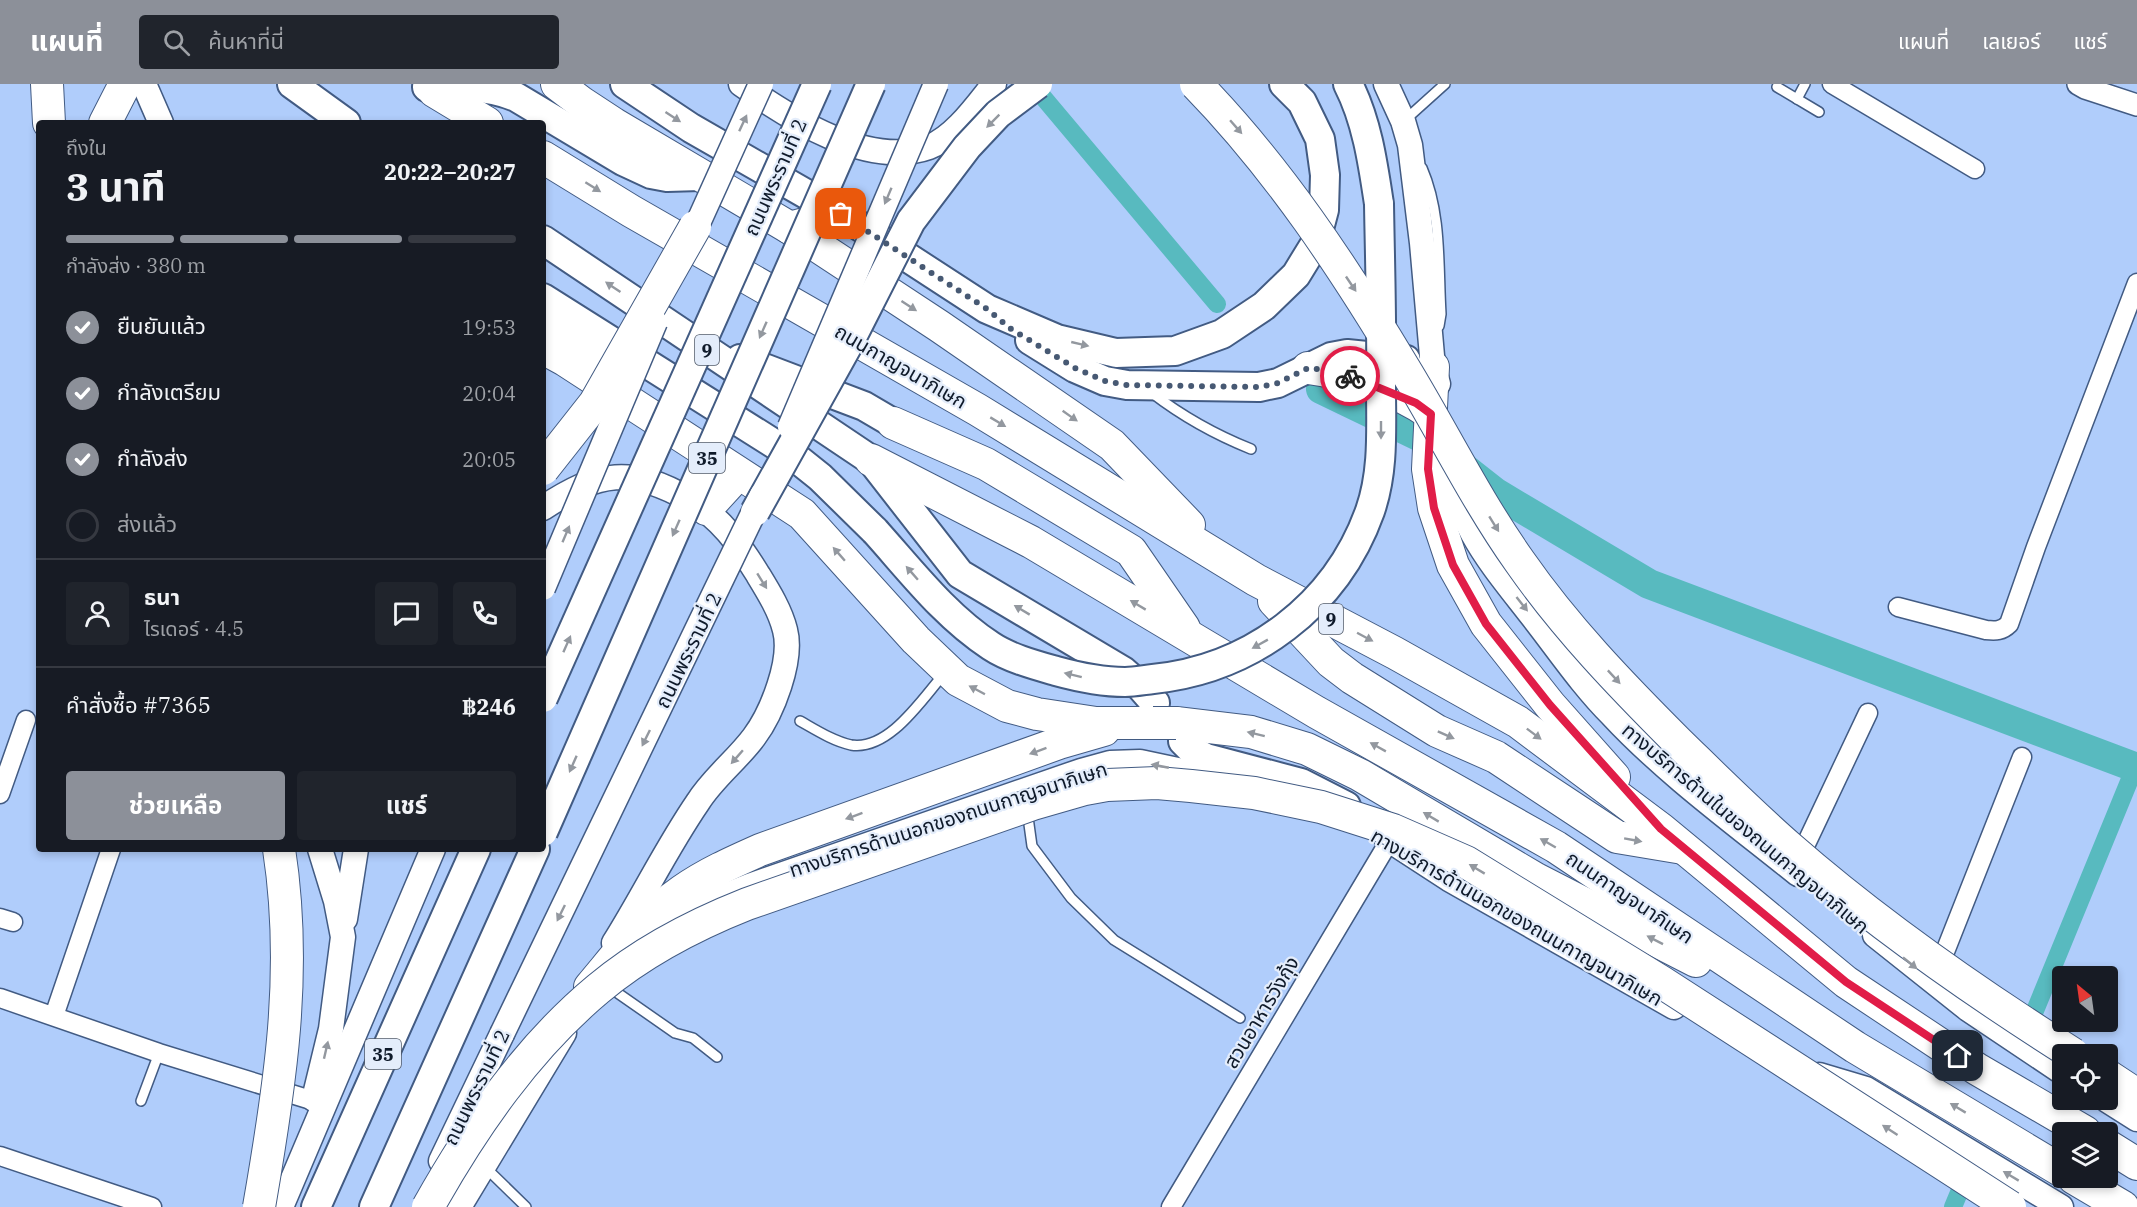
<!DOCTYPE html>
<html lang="th">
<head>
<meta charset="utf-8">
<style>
	body { margin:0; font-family:"IBM Plex Serif","Noto Sans Thai",serif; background:#20242c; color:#f1f3f6; height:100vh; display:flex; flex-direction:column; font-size:22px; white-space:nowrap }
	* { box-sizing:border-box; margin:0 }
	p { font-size:20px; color:#9ea1a6 }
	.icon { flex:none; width:33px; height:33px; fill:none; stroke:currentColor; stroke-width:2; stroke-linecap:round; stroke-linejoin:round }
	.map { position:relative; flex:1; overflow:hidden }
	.details { position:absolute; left:36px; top:36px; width:510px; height:732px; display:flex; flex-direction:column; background:#171b24; border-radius:6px; box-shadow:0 3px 9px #0003 }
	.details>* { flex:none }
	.needle { width:39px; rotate:331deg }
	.fabs { position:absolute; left:2052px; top:882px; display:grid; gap:12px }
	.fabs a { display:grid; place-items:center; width:66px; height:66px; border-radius:6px; background:#171b24; box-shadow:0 3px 9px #0003; font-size:30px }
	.pin { position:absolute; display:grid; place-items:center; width:51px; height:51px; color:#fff; margin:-26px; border-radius:12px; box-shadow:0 3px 9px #0006 }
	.courier { position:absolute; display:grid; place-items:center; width:60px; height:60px; margin:-30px; border:4px solid #e11d48; border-radius:50%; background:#fff; color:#222; box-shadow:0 2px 8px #0007 }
	.headline em { font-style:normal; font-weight:700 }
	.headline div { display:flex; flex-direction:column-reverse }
	.headline { display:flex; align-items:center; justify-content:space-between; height:102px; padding:0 30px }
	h1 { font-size:39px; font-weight:700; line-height:45px }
	.bar { display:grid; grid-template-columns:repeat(4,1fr); gap:9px 6px; align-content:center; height:72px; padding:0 30px }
	.bar i { height:8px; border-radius:4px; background:#363941 }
	.bar .active { background:#8c9099 }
	.bar p { grid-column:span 4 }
	.line { display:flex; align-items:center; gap:15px; padding:0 30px; border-top:2px solid #363941 }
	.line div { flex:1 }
	.round { display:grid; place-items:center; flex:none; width:63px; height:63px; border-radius:6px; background:#20242c }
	ol { padding:0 30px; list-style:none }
	li { display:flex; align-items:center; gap:18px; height:66px }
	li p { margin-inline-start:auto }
	li .icon { padding:6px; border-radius:50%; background:#8c9099; color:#fff; stroke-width:4 }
	li:last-child { color:#9ea1a6 }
	li i { width:33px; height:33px; border:3px solid #363941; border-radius:50% }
	.cta { display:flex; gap:12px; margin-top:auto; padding:12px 30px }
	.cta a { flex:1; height:69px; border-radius:6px; background:#8c9099; color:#fff; font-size:24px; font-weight:700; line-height:69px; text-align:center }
	.cta a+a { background:#20242c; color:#f1f3f6 }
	header { display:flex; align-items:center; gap:36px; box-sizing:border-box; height:84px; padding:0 30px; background:#8c9099; color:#fff }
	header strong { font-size:28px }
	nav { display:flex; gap:33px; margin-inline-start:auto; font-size:21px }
	.search { width:420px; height:54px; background:#20242c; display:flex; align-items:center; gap:15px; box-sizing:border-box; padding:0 21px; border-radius:6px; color:#9ea1a6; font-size:22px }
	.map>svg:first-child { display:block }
</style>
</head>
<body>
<header>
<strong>แผนที่</strong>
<div class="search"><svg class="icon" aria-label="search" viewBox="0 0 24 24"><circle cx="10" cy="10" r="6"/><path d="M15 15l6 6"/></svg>ค้นหาที่นี่</div>
<nav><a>แผนที่</a><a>เลเยอร์</a><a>แชร์</a></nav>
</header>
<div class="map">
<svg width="2137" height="1123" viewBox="0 0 2137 1123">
	<rect width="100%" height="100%" fill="#b0cdfb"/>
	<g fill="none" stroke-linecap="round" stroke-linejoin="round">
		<g stroke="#58babf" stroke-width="18">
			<polyline points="1032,0 1217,220"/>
			<polyline points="2032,934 2135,683"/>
			<polyline points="1953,1123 1968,1087"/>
		</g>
		<polyline stroke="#58babf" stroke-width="30" points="1321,305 1431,358 1496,409 1649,500 2137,684"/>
		<defs>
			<g id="service">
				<polyline points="1777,3 1819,28"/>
				<polyline points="1797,15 1805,0"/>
				<polyline points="1405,36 1445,0"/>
				<path d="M 1422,84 C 1442,130 1438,182 1441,230 L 1439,242"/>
				<path d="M 1152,309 C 1182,332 1216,351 1251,365"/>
				<path d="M 800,637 C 816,646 833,657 851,661 C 889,667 922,615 944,590"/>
				<polyline points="1027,726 1032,762 1071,814 1114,856 1240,934"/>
				<polyline points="609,903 675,949 693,954 717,973"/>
				<polyline points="141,1017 159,969"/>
				<polyline points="486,1084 526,1123"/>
			</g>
			<g id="minor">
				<polyline points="1832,0 1975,85"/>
				<path d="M 1898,523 L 1986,546 C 1996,547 2002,547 2009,540 L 2036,463 L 2137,199"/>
				<polyline points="0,710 26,636"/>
				<polyline points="1797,779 1868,629"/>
				<polyline points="0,834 13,838"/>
				<polyline points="1937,888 2022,673"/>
				<polyline points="0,914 159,969 314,1017"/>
				<polyline points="54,932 111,765"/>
				<polyline points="0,1072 152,1123"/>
				<polyline points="1171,1123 1390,756"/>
			</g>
			<polyline id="tertiary" points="2078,0 2085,4 2137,21"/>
			<g id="secondary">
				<polyline points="144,0 161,39"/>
				<path d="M 741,0 C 789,34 868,85 929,63 C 955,53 977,21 994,0"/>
				<polyline points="1386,0 1403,37 1410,61 1422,159 1433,283 1438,300"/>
				<path d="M 1449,369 C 1454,439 1491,479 1532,532 C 1558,565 1582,601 1612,631 C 1666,689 1736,740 1798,790"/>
				<path d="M 543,424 C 599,387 631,382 690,416 C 720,433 739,460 757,489 C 768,507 780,526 785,546 C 793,576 772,629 754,653 C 737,676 713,694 698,718 C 667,763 643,813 614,859"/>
				<polyline points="1386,754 1449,795 1674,923"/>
				<polyline points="345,835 356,765"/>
				<polyline points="1875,851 1968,925 2062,988"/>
				<polyline points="649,854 678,833 712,817 749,802 1081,687 1110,679 1140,678 1206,692"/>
				<polyline points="1819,991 1866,1005 2061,1123"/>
				<polyline points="314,1015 331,945 343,853 336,817 320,765"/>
				<polyline points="2107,1016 2137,1035"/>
				<polyline points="441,1077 502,950"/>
				<polyline points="281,1123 433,765"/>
				<polyline points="459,1123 564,949"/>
			</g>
			<g id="trunk">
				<polyline points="292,0 346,39"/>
				<polyline points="625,0 691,44 841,130 987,225 1057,255 1116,269 1175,267 1222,250 1264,222 1296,191 1315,160 1324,126 1325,91 1320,55 1302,18 1284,0"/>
				<path d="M 1348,0 C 1367,37 1373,80 1379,120"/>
				<path d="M 427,3 C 458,2 486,1 516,13 L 623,77 L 651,90 L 667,93 L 700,92"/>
				<polyline points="543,156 871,376 960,490 1123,587 1141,603 1155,619"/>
				<polyline points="543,214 795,373 820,393 875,447"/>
				<polyline points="1030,256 1075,284 1105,297 1127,301 1259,303 1278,299 1331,273 1347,270 1406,276"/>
				<polyline points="740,275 864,322 893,339"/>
				<polyline points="1183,657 1193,667 1206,674 1301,699 1346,722"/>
				<polyline points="316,1123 476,765"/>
				<polyline points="374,1123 535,765"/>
			</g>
			<g id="motorway">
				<polyline points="47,0 49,39"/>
				<polyline points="557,0 582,19 614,40 790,144 939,242 1112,361 1189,441"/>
				<polyline points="434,7 487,39"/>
				<polyline points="105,39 125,0"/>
				<polyline points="543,73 631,127 978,326 1256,496 1395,569 1518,638 1661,745 1846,898 1977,985 2085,1048"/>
				<polyline points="790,144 841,130"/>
				<polyline points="543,228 594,281"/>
				<polyline points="543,264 565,276 802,430 916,556 958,596 1007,622 1037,630 1096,639 1153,639"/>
				<polyline points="1433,283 1428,385 1434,424 1453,481 1486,540 1550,621 1614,693"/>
				<path d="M 1308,284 C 1347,289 1399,307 1431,330"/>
				<polyline points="893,339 986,380 1131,467 1184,544"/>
				<polyline points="871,376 1031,458 1316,628 1556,763 1855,963 2062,1087"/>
				<polyline points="706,425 738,390"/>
				<polyline points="1274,517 1331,578 1352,594 1437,647 1496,673 1617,753 1683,764"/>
				<polyline points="1176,639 1251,648 1307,665 1360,691 1536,795 1696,877"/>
				<path d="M 590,903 C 618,870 646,832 682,807 C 706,790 733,778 760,766 L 1059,659 L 1104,646"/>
				<polyline points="2108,992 2137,1011"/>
				<polyline points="2108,1062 2137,1080"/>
				<polyline points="2074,1094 2123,1123"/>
			</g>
		</defs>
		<use href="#service" stroke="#425b83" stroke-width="12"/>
		<use href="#minor" stroke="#425b83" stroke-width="21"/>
		<use href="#tertiary" stroke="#425b83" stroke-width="24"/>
		<use href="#secondary" stroke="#425b83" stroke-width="27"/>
		<use href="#trunk" stroke="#425b83" stroke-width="32"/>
		<use href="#motorway" stroke="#425b83" stroke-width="34"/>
		<use href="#service" stroke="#fff" stroke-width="9"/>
		<use href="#minor" stroke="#fff" stroke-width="18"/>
		<use href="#tertiary" stroke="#fff" stroke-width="21"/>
		<use href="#secondary" stroke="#fff" stroke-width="24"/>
		<use href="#trunk" stroke="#fff" stroke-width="28"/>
		<use href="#motorway" stroke="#fff" stroke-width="32"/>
		<defs>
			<g id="secondary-bridge">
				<polyline points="689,159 761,0"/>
				<polyline points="790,343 936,0"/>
				<polyline points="543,504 655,238"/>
				<polyline points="502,950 762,411"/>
			</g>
			<g id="trunk-bridge">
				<polyline points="755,428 848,261 911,137 967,63 998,30 1038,0"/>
				<path d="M 875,447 C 911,487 945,532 991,562 C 1009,574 1035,581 1056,587 C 1078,593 1102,598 1125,598 C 1134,598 1144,596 1153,595 C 1251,585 1336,522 1370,427 C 1384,387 1381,345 1381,302 C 1382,242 1380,181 1379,120"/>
				<polyline points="543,614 817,0"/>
				<polyline points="543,748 871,0"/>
			</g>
			<g id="motorway-bridge">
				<path d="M 1196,0 C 1278,84 1344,184 1404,284 C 1443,348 1476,416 1520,478 C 1566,544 1621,601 1678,658 C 1714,693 1750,729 1789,763 C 1877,840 1975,908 2073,970"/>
				<polyline points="543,385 595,319 695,143"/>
				<polyline points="1153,639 1176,639"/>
				<path d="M 259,1123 C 280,1002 298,888 279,765"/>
				<path d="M 428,1123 C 473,1043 527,964 598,905 C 642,868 694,841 747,820 L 1033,720 L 1085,705 L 1107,701 L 1157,699 L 1191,702 L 1254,709 L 1321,723 L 1393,746 L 1466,778 L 1663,899 L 2010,1123"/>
			</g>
		</defs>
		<use href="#secondary-bridge" stroke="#425b83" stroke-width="27" stroke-linecap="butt"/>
		<use href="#trunk-bridge" stroke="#425b83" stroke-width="32" stroke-linecap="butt"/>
		<use href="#motorway-bridge" stroke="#425b83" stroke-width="34" stroke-linecap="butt"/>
		<use href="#secondary-bridge" stroke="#fff" stroke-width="24"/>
		<use href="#trunk-bridge" stroke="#fff" stroke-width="28"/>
		<use href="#motorway-bridge" stroke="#fff" stroke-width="32"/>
	</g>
	<defs><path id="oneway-solid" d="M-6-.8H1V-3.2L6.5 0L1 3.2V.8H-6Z" transform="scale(1.5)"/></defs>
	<g fill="#93989f">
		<use href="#oneway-solid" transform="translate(673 33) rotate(33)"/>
		<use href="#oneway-solid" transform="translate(993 37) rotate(135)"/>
		<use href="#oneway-solid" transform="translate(743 39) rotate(-65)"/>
		<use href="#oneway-solid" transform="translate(1236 43) rotate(49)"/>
		<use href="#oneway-solid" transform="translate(593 103) rotate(32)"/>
		<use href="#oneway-solid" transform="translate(888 112) rotate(113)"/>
		<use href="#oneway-solid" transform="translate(1351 200) rotate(56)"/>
		<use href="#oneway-solid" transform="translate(613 203) rotate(-146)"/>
		<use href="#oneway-solid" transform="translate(909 222) rotate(33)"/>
		<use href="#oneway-solid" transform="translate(763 246) rotate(114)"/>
		<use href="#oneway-solid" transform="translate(1080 260) rotate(13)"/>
		<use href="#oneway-solid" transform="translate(1070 332) rotate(35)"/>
		<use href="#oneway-solid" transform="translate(998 338) rotate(31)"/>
		<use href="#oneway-solid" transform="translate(1381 346) rotate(90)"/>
		<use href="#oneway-solid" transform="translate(1494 440) rotate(58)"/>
		<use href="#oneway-solid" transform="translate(676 444) rotate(114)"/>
		<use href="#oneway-solid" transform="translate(566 450) rotate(-67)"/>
		<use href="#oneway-solid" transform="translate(839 470) rotate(-131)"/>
		<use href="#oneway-solid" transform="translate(912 489) rotate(-131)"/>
		<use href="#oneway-solid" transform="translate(762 497) rotate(58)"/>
		<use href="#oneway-solid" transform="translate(1522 520) rotate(52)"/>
		<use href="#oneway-solid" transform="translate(1138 521) rotate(-149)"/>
		<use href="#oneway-solid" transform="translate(1022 526) rotate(-149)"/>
		<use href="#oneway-solid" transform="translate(1365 553) rotate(28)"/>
		<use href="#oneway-solid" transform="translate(567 560) rotate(-66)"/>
		<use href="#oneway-solid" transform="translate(1260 560) rotate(151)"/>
		<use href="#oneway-solid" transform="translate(1073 591) rotate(-166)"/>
		<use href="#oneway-solid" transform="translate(1614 593) rotate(47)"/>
		<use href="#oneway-solid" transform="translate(977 606) rotate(-152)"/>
		<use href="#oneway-solid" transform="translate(1256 650) rotate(-166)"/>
		<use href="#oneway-solid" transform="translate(1534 650) rotate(37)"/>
		<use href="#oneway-solid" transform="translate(1446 651) rotate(24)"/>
		<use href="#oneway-solid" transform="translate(646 654) rotate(116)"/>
		<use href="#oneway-solid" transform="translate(1378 663) rotate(-151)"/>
		<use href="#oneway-solid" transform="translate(1038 667) rotate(160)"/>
		<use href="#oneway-solid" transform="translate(737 673) rotate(131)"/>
		<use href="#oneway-solid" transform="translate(573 680) rotate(114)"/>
		<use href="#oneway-solid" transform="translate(1160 682) rotate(-169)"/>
		<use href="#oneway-solid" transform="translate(854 732) rotate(160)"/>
		<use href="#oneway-solid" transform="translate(1431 733) rotate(-149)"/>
		<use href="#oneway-solid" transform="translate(1633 756) rotate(10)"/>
		<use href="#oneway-solid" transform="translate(1548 759) rotate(-150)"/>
		<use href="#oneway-solid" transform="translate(1477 785) rotate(-149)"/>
		<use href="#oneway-solid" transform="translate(561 829) rotate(116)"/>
		<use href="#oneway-solid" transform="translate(1655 856) rotate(-153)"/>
		<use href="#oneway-solid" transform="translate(1910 879) rotate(39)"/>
		<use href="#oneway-solid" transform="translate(326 966) rotate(-77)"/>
		<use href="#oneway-solid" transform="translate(1958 1024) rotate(-149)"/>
		<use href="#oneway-solid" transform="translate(1890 1046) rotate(-147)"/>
		<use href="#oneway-solid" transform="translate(2011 1092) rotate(-149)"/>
	</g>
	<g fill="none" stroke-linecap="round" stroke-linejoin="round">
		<polyline stroke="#475973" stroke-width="6" stroke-dasharray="0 10.8" points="841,130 987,225 1011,245 1075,284 1105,297 1127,301 1259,303 1278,299 1308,284 1332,287 1350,292"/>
		<polyline stroke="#e11d48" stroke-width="8" points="1350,292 1416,319 1431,330 1428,385 1434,424 1453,481 1486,540 1550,621 1661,745 1846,898 1958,972"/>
	</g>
	<g text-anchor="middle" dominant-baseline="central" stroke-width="4.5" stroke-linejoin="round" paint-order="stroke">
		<g fill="#e4edfb" stroke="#4f5969" stroke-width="1.5">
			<rect x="695" y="251" width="24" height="30" rx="4.5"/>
			<rect x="689" y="359" width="36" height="30" rx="4.5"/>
			<rect x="1319" y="520" width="24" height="30" rx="4.5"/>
			<rect x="365" y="955" width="36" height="30" rx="4.5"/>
		</g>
		<g font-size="18" font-weight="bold" fill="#0f1a2a">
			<text x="707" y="266">9</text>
			<text x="707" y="374">35</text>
			<text x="1331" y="535">9</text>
			<text x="383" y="970">35</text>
		</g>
		<g font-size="20" fill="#0f1a2a" stroke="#e4edfb">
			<text transform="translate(775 93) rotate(-66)">ถนนพระรามที่ 2</text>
			<text transform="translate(901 282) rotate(30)">ถนนกาญจนาภิเษก</text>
			<text transform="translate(688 566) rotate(-64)">ถนนพระรามที่ 2</text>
			<text transform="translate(948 735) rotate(-18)">ทางบริการด้านนอกของถนนกาญจนาภิเษก</text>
			<text transform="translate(1746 744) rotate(40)">ทางบริการด้านในของถนนกาญจนาภิเษก</text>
			<text transform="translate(1630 813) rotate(34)">ถนนกาญจนาภิเษก</text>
			<text transform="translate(1517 833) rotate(30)">ทางบริการด้านนอกของถนนกาญจนาภิเษก</text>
			<text transform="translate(1261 928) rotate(-59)">สวนอาหารวังกุ้ง</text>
			<text transform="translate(476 1003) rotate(-64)">ถนนพระรามที่ 2</text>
		</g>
	</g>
</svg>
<div class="fabs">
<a><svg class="needle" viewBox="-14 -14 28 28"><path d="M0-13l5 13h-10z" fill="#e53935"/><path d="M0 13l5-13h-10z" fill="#9ea1a6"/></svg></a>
<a><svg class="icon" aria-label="locate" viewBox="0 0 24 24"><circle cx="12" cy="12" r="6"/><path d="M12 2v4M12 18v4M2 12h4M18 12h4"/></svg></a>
<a><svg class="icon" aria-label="layers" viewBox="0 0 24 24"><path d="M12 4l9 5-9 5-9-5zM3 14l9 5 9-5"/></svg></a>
</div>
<div class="pin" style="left:841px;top:130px;background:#ea580c"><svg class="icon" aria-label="bag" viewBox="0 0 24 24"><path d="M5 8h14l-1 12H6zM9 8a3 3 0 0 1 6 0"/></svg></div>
<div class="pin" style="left:1958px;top:972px;background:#1f2937"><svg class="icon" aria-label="home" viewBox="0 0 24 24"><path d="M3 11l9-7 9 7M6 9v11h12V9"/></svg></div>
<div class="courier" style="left:1350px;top:292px"><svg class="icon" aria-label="bike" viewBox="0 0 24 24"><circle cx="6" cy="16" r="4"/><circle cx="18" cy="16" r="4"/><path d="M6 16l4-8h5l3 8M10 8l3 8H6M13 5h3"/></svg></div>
<section class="details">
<div class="headline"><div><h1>3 นาที</h1><p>ถึงใน</p></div><em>20:22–20:27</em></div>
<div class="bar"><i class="active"></i><i class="active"></i><i class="active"></i><i></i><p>กำลังส่ง · 380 m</p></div>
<ol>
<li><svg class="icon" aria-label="check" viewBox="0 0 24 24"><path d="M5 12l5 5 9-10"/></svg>ยืนยันแล้ว<p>19:53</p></li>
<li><svg class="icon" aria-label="check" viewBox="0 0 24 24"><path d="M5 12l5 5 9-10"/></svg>กำลังเตรียม<p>20:04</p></li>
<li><svg class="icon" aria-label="check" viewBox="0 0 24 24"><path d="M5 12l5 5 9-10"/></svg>กำลังส่ง<p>20:05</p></li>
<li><i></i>ส่งแล้ว</li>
</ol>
<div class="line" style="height:108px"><a class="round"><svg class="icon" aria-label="person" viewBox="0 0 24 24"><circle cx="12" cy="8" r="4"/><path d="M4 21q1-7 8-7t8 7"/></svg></a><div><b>ธนา</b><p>ไรเดอร์ · 4.5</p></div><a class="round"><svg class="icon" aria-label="chat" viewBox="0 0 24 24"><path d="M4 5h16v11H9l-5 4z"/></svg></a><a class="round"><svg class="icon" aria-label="phone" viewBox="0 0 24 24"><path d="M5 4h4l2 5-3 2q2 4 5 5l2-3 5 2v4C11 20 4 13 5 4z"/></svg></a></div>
<div class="line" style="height:78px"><div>คำสั่งซื้อ #7365</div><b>฿246</b></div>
<div class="cta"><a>ช่วยเหลือ</a><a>แชร์</a></div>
</section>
</div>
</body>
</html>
